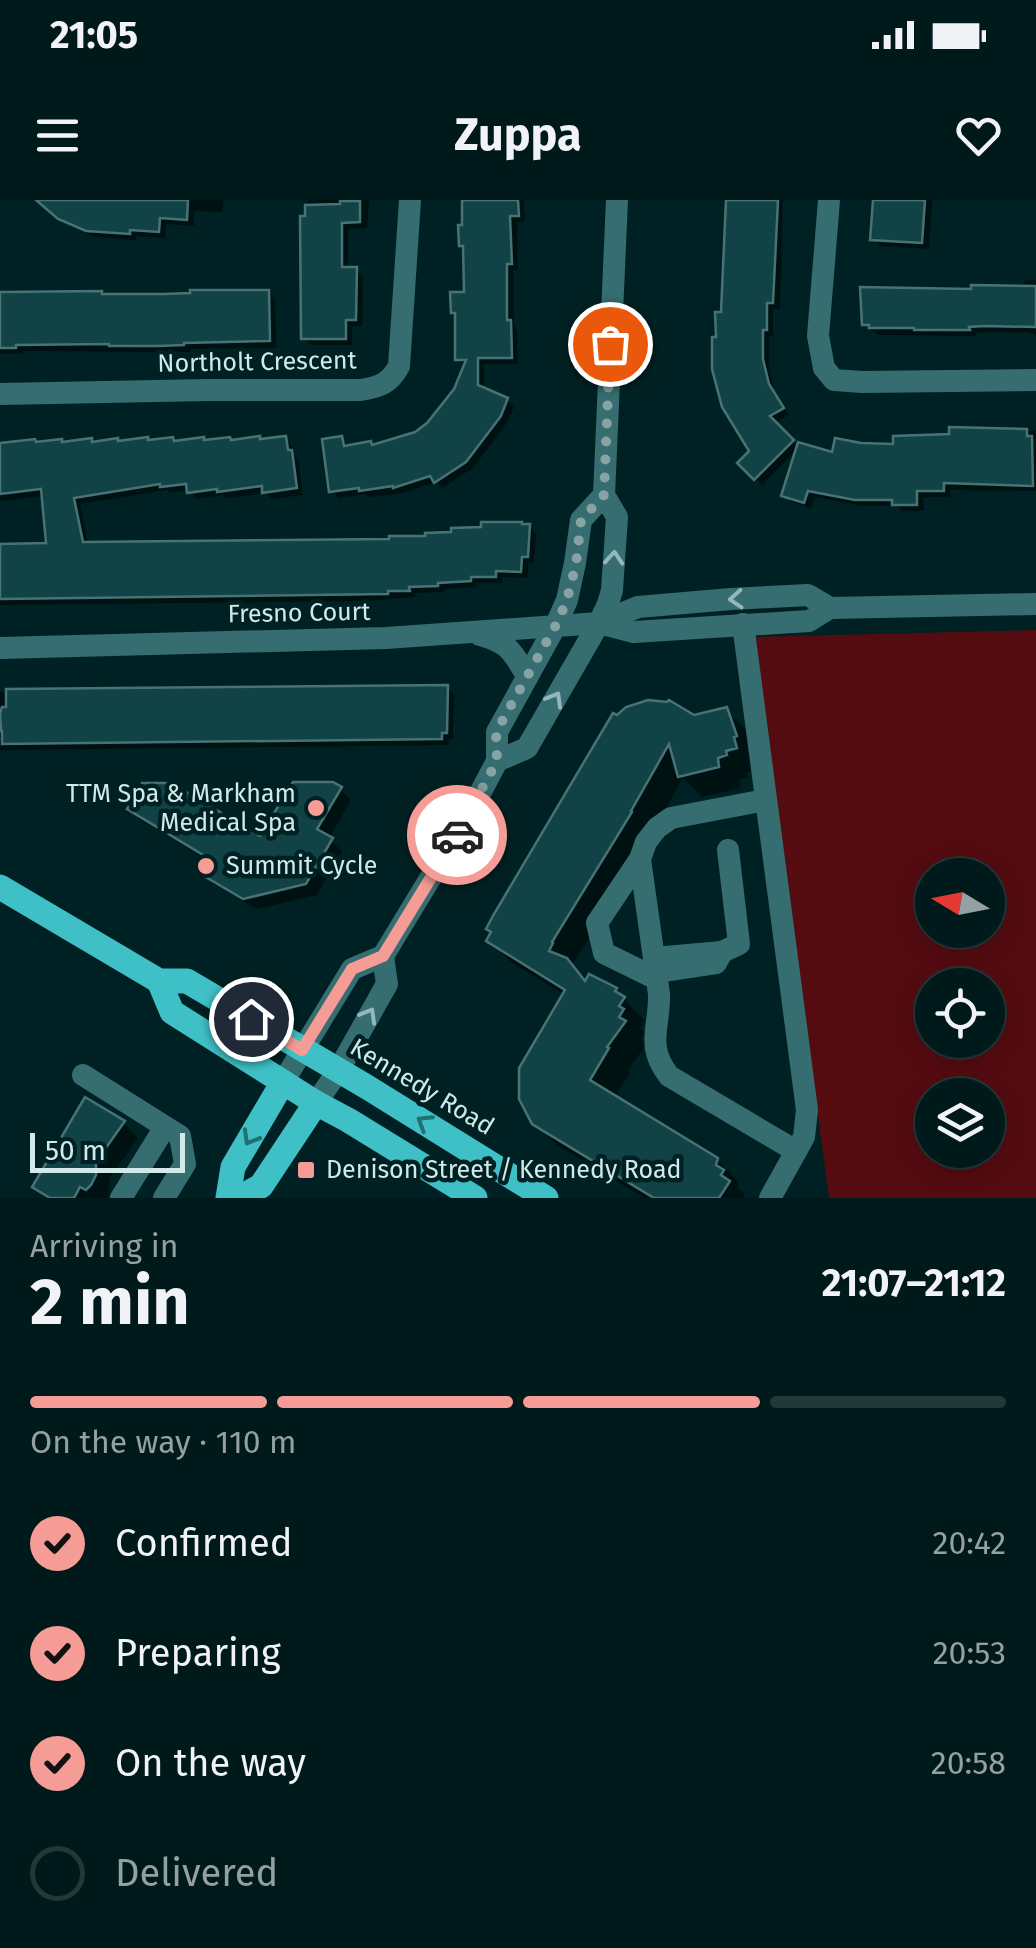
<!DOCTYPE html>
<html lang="en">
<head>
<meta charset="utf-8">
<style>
	body { margin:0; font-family:"Fira Sans",sans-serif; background:#0a2223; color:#f1f3f6; height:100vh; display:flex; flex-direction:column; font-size:38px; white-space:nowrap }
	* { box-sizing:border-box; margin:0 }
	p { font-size:32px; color:#95a0a2 }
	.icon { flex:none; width:55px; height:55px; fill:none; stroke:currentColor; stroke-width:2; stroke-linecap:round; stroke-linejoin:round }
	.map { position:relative; height:998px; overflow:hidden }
	.drawer { display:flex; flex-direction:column; background:#00191a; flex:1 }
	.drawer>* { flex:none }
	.needle { width:65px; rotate:280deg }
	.buttons { position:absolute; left:915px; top:658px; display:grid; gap:20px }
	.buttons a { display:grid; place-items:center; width:90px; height:90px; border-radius:50%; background:#00191a; box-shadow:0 5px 25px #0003,0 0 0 2px #223839; font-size:50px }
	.scale { position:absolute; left:30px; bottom:25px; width:155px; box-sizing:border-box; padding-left:10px; border:5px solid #d2e9ea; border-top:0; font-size:28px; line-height:35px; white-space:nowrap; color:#d2e9ea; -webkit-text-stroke:8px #002123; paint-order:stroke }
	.pin { position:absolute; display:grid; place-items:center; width:85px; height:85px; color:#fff; margin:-42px; border:5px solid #fff; border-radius:50%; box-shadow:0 2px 10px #0007 }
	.courier { position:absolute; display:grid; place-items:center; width:100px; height:100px; margin:-50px; border:8px solid #f59c96; border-radius:50%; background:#fff; color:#222; box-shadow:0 2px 12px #0007 }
	.overview em { font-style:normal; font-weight:700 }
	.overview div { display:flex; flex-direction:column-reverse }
	.overview { display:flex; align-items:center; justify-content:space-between; height:170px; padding:0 30px }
	h1 { font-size:65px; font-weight:700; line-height:75px }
	.bar { display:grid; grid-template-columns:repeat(4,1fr); gap:15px 10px; align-content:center; height:120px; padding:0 30px }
	.bar i { height:12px; border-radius:8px; background:#223839 }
	.bar .active { background:#f59c96 }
	.bar p { grid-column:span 4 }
	ol { padding:0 30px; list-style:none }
	li { display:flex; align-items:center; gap:30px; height:110px }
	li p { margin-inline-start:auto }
	li .icon { padding:10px; border-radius:50%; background:#f59c96; color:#111; stroke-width:4 }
	li:last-child { color:#95a0a2 }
	li i { width:55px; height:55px; border:5px solid #223839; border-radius:50% }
	.status { display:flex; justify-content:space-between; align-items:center; height:70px; padding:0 50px; background:#00191a; direction:ltr }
	.status svg { height:28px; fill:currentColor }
	header { display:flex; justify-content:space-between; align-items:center; height:130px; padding:0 30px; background:#00191a; font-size:45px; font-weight:700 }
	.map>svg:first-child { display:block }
</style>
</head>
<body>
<div class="status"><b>21:05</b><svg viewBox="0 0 49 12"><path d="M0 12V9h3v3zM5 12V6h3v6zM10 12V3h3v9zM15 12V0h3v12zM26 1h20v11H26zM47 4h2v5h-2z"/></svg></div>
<header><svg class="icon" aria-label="menu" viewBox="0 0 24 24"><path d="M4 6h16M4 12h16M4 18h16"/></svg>Zuppa<svg class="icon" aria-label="heart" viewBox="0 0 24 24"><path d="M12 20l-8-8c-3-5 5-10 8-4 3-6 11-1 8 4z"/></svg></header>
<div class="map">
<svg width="1036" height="998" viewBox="0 0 1036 998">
	<rect width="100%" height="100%" fill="#002123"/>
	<path fill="#540c11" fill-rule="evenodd" d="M 1036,430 L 1036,998 L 829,998 L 755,437 ZM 932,675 L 988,675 L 988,730 L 932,730 ZM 932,785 L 988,785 L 988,840 L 932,840 ZM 932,895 L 988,895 L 988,950 L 932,950 Z"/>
	<g fill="#0007">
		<polygon points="38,0 223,0 223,12 194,11 194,26 166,24 165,38 136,36 136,40 95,37 68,25"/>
		<polygon points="308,0 369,0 367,28 348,29 348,70 356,70 363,77 362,126 352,126 352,145 311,145 304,138"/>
		<polygon points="464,0 524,0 525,22 517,22 518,70 513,70 514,126 517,130 518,164 484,164 484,190 507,200 514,207 507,223 473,268 443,288 437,282 403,293 369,297 366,294 339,298 332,291 341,239 349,246 373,247 416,234 429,225 456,190 466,167 458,159 457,116 453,112 466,94 466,50 461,45 465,28"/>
		<polygon points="730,0 783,0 780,109 773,109 773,136 769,136 769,168 775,194 789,215 774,224 799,248 834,255 1036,230 1036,291 950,290 950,297 923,297 924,311 902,311 897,306 864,306 815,297 811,308 791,302 784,295 798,249 762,285 740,263 752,251 718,139 723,114"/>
		<polygon points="875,0 932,0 929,49 880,46 873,39"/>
		<polygon points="1036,80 1036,136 1033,133 993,132 976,133 976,136 878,135 864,124 974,92 1025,88 1024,81"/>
		<polygon points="268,92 275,99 276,148 190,149 190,152 167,152 23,151 23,154 0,154 0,94 103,96"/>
		<polygon points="285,238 292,246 293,254 298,259 303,295 272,299 265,293 227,298 224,295 197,299 188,290 170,293 167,290 80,304 88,344 392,341 529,326 536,334 534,363 528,363 528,378 502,377 502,383 476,383 477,387 444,389 444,392 415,393 416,397 365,401 0,405 0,345 49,346 44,296 2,301 0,299 0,243 5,242 7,245 64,244 91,241 94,244 176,244"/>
		<polygon points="447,487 454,494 453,539 449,539 449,545 0,550 0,492"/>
		<polygon points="726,510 748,532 757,570 747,572 748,577 739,580 740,588 702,597 683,578 651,634 653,636 572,765 587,782 615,790 645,821 640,828 645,833 641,839 646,845 628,870 630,872 614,898 717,960 739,982 737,987 744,994 744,998 644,998 557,945 534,922 565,795 511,762 489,740 493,733 489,729 694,518"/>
		<polygon points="340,589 351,600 329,639 342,651 317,695 257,709 214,684 202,672 209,661 141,620 130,609 261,639"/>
		<polygon points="86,901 124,923 138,938 110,978 108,998 47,998 35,986"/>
	</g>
	<g fill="#114346" stroke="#477375" stroke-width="2.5">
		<polygon points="36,0 188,0 187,20 160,18 159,32 130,30 130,34 86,31 58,19"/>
		<polygon points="462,0 518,0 519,16 510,16 512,64 507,64 507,120 511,120 512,158 478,158 478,185 508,198 501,216 466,262 434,283 430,276 393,288 393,286 359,291 359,288 329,292 322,239 342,236 344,246 371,241 372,245 415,232 427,223 454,189 466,160 455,160 455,113 451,113 450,92 464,92 463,46 459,46 458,25 462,25"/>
		<polygon points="726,0 778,0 773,103 767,103 767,130 763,130 763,159 769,184 784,208 770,216 794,240 754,280 737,263 749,251 722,207 712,169 712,137 716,137 715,112 721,112"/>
		<polygon points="873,0 925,0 922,43 870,40"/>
		<polygon points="340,1 360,1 360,22 342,23 342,67 357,67 356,120 346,120 346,139 301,139 300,16 305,16 305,5 340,4"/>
		<polygon points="971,85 1036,86 1036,127 984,126 969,127 970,130 914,130 914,128 869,128 869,125 862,125 860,87 971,89"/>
		<polygon points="190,90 269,90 270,141 184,143 184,145 158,146 109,146 109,144 16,145 16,148 0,148 0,92 102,91 102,94 164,94 190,93"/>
		<polygon points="949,227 1027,229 1027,236 1032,236 1033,286 944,283 944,291 917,291 917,305 892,305 892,300 855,300 808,291 804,303 781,296 798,242 832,252 835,238 861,243 893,244 893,236 949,234"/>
		<polygon points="260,236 260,239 286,236 288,250 292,250 297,288 262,293 262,286 217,292 217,289 187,293 186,284 160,287 160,284 74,298 83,342 389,339 389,336 425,336 425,333 451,332 451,328 481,327 481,322 522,322 522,324 530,324 528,357 522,357 521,372 496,371 496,377 471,377 471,381 438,383 438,386 409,387 410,391 388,391 388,394 0,399 0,344 46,343 41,289 0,294 0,243 35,239 36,242 62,239 62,242 92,238 92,242 118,238 118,241 148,237 148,240 173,237 174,241 204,237 204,240 230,237 231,240"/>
		<polygon points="448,485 447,533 442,533 442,539 2,544 2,531 1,531 0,513 2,507 6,507 6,489"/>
		<polygon points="648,500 667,502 669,500 694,515 727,507 737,536 734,537 737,548 726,551 727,555 718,558 719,567 678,577 669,544 631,611 632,612 552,742 553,743 549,751 567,758 585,781 589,774 617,788 615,791 625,797 619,806 624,809 619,817 626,821 607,847 609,848 590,880 718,958 716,965 724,970 721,975 730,981 719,998 654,998 532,924 519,899 519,868 565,790 486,741 491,732 486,729 494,714 613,513 617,515 626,507"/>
		<polygon points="293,582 333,582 342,587 317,629 333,638 306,684 243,699 199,673 208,658 127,609 142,583 171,583 260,636"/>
		<polygon points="85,897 125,921 96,962 96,975 91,985 86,990 80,987 74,998 50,998 32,987"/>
	</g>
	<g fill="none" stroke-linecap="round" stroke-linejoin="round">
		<g stroke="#366d70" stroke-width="22">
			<polyline points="829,0 818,136 824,168 834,180 862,182 1036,180"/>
			<path d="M 0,194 L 208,190 L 361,190 C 380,187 390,183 399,166 L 410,0"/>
			<polyline points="599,423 638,407 731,399 808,395 830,408"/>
			<polyline points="743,424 807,910 804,937 770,998"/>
			<path d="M 480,435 C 509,443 512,451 527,476"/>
			<polyline points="0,448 386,438 599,423 634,432 809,421 830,408 1036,404"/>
			<polyline points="497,561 527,548 599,423 608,404 612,390 617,317 604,295 617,0"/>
			<path d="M 765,600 L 671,618 L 657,628 L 646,642 L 640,659 L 659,794 C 660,828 645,845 669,876 L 796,951"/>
			<polyline points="640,659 597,723 604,753 657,779"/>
			<polyline points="722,752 739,744 728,650"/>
			<polyline points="654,758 722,752 716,763 656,772"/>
			<polyline points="83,875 180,936 185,964 164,998"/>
			<polyline points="283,882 352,769 383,756 468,616 497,561 497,532 556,425 567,400 575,363 581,320 604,295"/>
			<polyline points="316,903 338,871 387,784 383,756"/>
			<polyline points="121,998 165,927"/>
		</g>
		<g stroke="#3fc0c6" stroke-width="25">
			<polyline points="0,687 159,781 187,781 367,887 546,998"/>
			<polyline points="159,781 172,812 316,903 348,920 475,998"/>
			<polyline points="228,998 233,967 283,882"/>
			<polyline points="239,998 261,986 316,903"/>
		</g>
	</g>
	<defs><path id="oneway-chevron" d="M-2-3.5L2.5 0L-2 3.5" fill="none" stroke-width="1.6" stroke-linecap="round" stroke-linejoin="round" transform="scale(2.5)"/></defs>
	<g stroke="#94b7b9">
		<use href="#oneway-chevron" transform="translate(614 358) rotate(-86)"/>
		<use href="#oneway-chevron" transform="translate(736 399) rotate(176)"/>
		<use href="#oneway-chevron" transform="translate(555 499) rotate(-60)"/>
		<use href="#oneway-chevron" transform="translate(369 815) rotate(-60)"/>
	</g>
	<g stroke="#207074">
		<use href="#oneway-chevron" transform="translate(424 922) rotate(-148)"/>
		<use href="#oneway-chevron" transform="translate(250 938) rotate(120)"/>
	</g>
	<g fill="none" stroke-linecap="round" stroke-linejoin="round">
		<polyline stroke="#88a3a4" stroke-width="10" stroke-dasharray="0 18" points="457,635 497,561 496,532 556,425 567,400 576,364 581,320 604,295 610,144"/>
		<polyline stroke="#f59c96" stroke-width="12" points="251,819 302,850 352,769 383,756 457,635"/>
	</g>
	<g fill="#f59c96" stroke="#002123" stroke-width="4">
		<circle cx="316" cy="608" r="10"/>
		<circle cx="206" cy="666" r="10"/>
		<rect x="296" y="960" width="20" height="20" rx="5"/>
	</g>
	<g text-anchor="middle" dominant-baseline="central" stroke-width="9" stroke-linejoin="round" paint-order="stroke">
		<g font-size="25" fill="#d2e9ea" stroke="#002123">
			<text transform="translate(257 162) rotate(-1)">Northolt Crescent</text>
			<text transform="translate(299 413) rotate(-1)">Fresno Court</text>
			<text transform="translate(422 887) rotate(31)">Kennedy Road</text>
		</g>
		<g font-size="25" fill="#d2e9ea" stroke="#002123" text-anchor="start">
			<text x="296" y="594" text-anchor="end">TTM Spa &amp; Markham<tspan x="296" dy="29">Medical Spa</tspan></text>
			<text x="226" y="666">Summit Cycle</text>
			<text x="326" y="970">Denison Street / Kennedy Road</text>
		</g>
	</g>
</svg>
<div class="buttons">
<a><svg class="needle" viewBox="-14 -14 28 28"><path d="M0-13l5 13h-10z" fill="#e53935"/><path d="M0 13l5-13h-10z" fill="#95a0a2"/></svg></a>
<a><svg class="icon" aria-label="locate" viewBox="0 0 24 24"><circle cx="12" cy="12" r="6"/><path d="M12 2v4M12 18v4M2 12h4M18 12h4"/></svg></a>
<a><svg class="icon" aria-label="layers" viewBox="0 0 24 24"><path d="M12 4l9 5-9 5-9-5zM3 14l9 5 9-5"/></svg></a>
</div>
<div class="scale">50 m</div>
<div class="pin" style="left:610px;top:144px;background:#ea580c"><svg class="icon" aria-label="bag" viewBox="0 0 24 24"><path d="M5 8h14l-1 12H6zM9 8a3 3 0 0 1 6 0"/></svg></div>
<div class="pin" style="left:251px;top:819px;background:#1f2937"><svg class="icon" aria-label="home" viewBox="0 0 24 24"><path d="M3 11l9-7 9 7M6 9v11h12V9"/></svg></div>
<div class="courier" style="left:457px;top:635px"><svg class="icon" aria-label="car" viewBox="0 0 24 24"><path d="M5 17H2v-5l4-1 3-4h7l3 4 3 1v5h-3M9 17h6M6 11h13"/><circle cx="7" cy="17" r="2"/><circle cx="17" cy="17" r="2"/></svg></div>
</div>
<section class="drawer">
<div class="overview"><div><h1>2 min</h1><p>Arriving in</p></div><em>21:07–21:12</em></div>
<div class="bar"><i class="active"></i><i class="active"></i><i class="active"></i><i></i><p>On the way · 110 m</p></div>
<ol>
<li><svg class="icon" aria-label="check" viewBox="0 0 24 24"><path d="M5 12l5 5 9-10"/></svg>Confirmed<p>20:42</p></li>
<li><svg class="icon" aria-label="check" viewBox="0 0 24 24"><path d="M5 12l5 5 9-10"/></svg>Preparing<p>20:53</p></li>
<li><svg class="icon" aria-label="check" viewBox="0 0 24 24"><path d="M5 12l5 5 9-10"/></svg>On the way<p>20:58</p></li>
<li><i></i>Delivered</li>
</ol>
</section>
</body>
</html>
